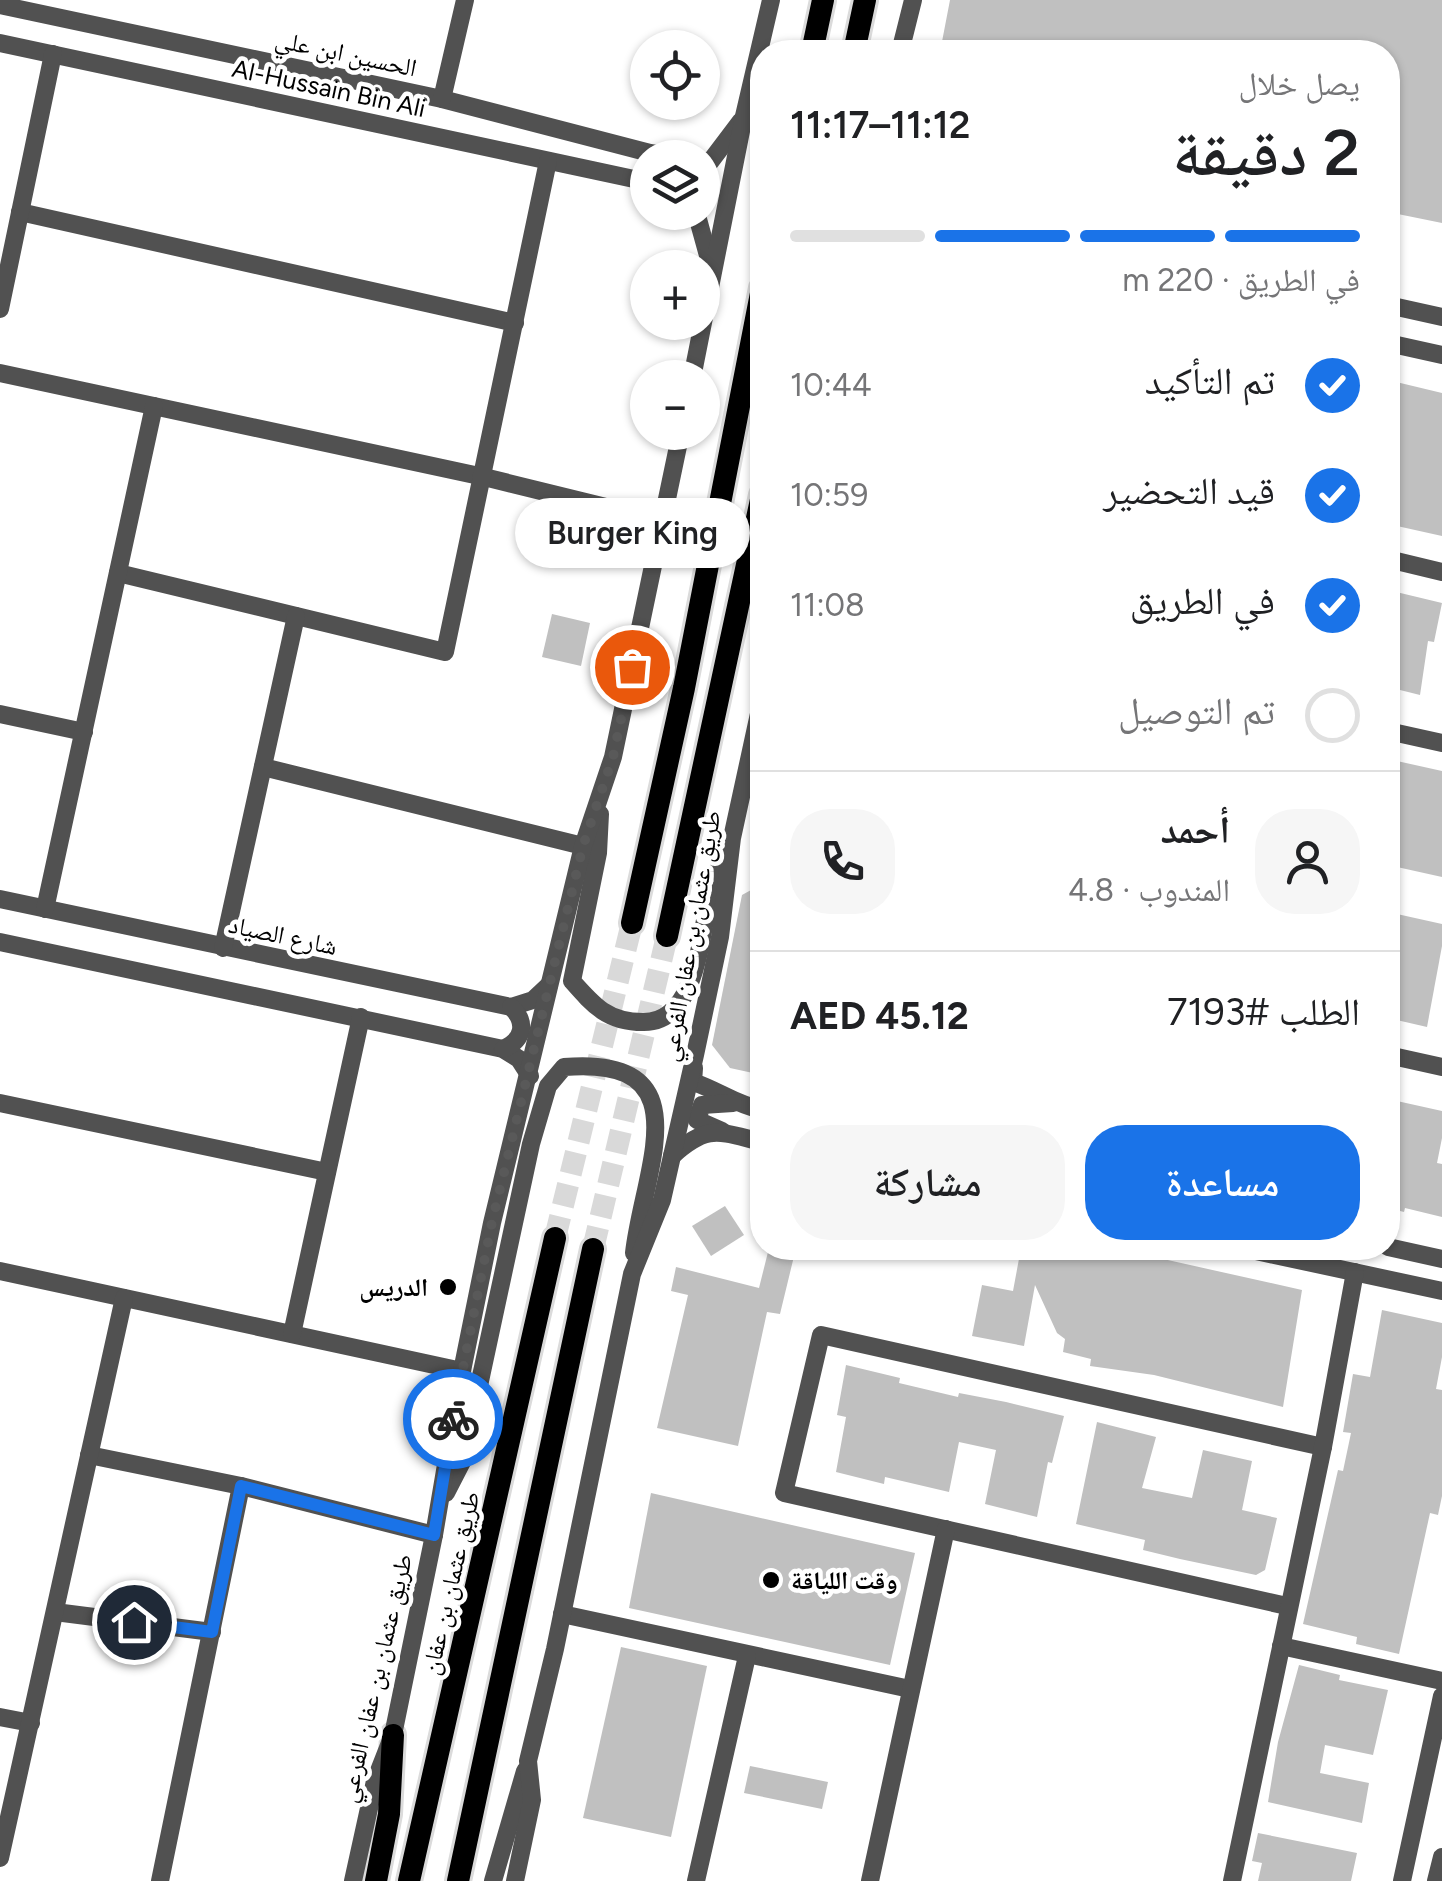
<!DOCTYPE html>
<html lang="ar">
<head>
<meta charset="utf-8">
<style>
	body { margin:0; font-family:Figtree,"Noto Naskh Arabic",sans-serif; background:#f6f6f6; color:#202124; direction:rtl; height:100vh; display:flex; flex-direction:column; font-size:38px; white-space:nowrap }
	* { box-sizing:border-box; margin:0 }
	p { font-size:32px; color:#757577 }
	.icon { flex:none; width:55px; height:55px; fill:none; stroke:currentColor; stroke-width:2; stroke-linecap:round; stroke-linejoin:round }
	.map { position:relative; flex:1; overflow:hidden; direction:ltr }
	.side { position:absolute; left:750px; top:40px; width:650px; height:1220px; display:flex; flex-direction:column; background:#fff; border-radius:40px; box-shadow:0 2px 8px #0004; direction:rtl }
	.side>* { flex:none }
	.fabs { position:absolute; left:630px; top:30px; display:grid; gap:20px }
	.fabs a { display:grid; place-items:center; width:90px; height:90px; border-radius:50%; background:#fff; box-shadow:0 2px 8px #0004; font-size:50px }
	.pin { position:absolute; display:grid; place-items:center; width:85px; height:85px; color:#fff; margin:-42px; border:5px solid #fff; border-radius:50%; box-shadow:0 2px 10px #0007 }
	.courier { position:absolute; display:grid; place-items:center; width:100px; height:100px; margin:-50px; border:8px solid #1a73e8; border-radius:50%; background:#fff; color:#222; box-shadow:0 2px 12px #0007 }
	.bubble { position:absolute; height:70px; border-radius:35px; background:#fff; box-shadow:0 2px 8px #0004; font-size:32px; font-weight:600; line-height:70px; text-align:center; direction:rtl }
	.headline em { font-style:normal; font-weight:600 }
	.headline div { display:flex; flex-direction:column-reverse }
	.headline { display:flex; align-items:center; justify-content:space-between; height:170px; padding:0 40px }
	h1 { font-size:65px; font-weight:600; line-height:75px }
	.bar { display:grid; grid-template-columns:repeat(4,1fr); gap:15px 10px; align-content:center; height:120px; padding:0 40px }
	.bar i { height:12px; border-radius:8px; background:#e0e0e0 }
	.bar .selected { background:#1a73e8 }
	.bar p { grid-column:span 4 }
	.line { display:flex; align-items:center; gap:25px; padding:0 40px; border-top:2px solid #e0e0e0 }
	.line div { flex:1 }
	.round { display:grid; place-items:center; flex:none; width:105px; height:105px; border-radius:40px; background:#f6f6f6 }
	ol { padding:0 40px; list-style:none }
	li { display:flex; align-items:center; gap:30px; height:110px }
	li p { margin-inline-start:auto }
	li .icon { padding:10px; border-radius:50%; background:#1a73e8; color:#fff; stroke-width:4 }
	li:last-child { color:#757577 }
	li i { width:55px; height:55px; border:5px solid #e0e0e0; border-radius:50% }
	.action { display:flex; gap:20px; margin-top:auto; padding:20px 40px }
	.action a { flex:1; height:115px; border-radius:40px; background:#1a73e8; color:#fff; font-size:40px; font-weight:600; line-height:115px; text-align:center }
	.action a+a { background:#f6f6f6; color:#202124 }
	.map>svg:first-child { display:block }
</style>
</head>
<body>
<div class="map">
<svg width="1442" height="1881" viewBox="0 0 1442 1881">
	<rect width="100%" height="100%" fill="#fff"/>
	<g fill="#c0c0c0">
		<polygon points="950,0 1442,0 1442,223 1388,212 1388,52 940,52"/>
		<polygon points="1388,380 1442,393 1442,536 1388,524"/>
		<polygon points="1388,590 1442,603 1434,642 1428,641 1420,695 1388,687"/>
		<polygon points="552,614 590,623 581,666 542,657"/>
		<polygon points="1397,761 1442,771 1442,877 1388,865 1388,811"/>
		<polygon points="762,884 762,1075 730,1068 712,1045 742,895"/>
		<polygon points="1388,912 1442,924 1442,946 1427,1027 1388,1018"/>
		<polygon points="1388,1099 1442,1111 1442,1138 1437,1163 1442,1164 1442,1217 1405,1208 1404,1212 1388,1208"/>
		<polygon points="725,1206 744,1235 711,1256 692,1226"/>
		<polygon points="769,1248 796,1248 780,1314 767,1312 738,1446 657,1428 688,1295 671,1291 676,1267 759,1288"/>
		<polygon points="1021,1248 1114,1248 1302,1290 1283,1407 1154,1375 1090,1366 1091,1359 1063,1352 1065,1339 1057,1333 1035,1285 1024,1346 972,1336 982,1285 1013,1291"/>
		<polygon points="1382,1310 1442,1323 1442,1357 1436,1389 1442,1390 1442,1496 1438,1515 1430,1513 1399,1654 1356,1644 1357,1637 1303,1624 1338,1470 1343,1471 1351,1433 1343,1432 1353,1374 1370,1377"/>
		<polygon points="846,1365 900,1378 899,1383 958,1397 959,1393 1006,1402 1064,1416 1052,1463 1048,1462 1037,1517 985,1504 996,1450 959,1442 949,1492 885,1477 884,1484 836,1472 846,1417 837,1415"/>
		<polygon points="1097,1422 1156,1437 1142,1488 1192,1498 1203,1450 1252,1461 1242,1510 1277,1518 1265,1570 1256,1575 1180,1559 1143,1550 1145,1540 1076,1524"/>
		<polygon points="651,1493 915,1553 890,1665 629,1608"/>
		<polygon points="621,1647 707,1666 671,1837 583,1818"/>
		<polygon points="1299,1665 1340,1675 1339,1680 1388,1690 1373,1755 1325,1745 1320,1773 1369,1783 1362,1823 1268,1802 1278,1742"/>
		<polygon points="750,1766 828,1782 822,1809 744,1793"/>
		<polygon points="1258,1833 1357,1853 1351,1881 1258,1881 1262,1863 1252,1861"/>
	</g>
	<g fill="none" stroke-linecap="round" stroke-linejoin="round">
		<g stroke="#d9d9d9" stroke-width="22" stroke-dasharray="22 11" stroke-linecap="butt">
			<polyline points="555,1238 632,923"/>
			<polyline points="593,1249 667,936"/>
		</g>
		<defs>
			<g id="major">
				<polyline points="812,52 823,0"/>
				<polyline points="854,52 865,0"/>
				<polyline points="632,923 684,688 762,288"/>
				<polyline points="667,936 762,495"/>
				<polyline points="376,1881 389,1814 393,1735"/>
				<polyline points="409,1881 555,1238"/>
				<polyline points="458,1881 593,1249"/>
			</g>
		</defs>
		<use href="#major" stroke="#dbdbdb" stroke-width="28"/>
		<g stroke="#515151" stroke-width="18">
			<polyline points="0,5 442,99 650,153 681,158"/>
			<polyline points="0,43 648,182"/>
			<polyline points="900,52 913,0"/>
			<polyline points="442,99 465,0"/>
			<polyline points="702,161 710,162 741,121"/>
			<polyline points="20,212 515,323"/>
			<polyline points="696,212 712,270"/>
			<polyline points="1388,305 1442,317"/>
			<polyline points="0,309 53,54"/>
			<polyline points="1388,343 1442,355"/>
			<polyline points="0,373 484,477 663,521"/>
			<polyline points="692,378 744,116 771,0"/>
			<polyline points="1388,559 1442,572"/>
			<polyline points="118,573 445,652 548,161"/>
			<polyline points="0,714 84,732"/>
			<polyline points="1388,731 1442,743"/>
			<polyline points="263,767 583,846"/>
			<path d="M 600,814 L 598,853 L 572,981 C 594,1006 608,1022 643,1022 C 699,1023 701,928 711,888 C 714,875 721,863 726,852"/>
			<polyline points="0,899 511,1007 533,1000 549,985"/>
			<polyline points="45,909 154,406"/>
			<polyline points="0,942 503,1049 519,1059 530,1076"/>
			<polyline points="223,948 296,616"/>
			<path d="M 503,1049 C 524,1040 527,1022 511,1007"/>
			<polyline points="1388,1055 1442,1067"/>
			<path d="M 694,1068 L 693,1082 C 720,1091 732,1103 762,1110"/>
			<polyline points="0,1103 327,1172"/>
			<polyline points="722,1131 697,1120 702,1105 733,1103"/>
			<path d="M 672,1156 C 708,1123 719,1132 762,1142"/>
			<polyline points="1388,1247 1442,1259"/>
			<polyline points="1242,1248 1442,1291"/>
			<polyline points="0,1271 462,1371"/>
			<polyline points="292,1334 361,1017"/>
			<polyline points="89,1455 241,1486 434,1535"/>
			<path d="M 446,1493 L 463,1460 L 531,1144 L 548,1086 L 564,1067 C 705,1055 643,1170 634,1253"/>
			<polyline points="1287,1606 784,1493 821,1335 1323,1447"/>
			<polyline points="55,1612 212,1632"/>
			<polyline points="562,1614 910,1689"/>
			<polyline points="1281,1646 1442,1681"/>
			<polyline points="0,1717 31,1723"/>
			<polyline points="0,1858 124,1298"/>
			<polyline points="160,1881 241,1486"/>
			<polyline points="353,1881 375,1781 393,1735 434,1535 462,1371 492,1223 583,846 613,757 681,432"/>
			<polyline points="493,1881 525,1771"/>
			<polyline points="515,1881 532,1800 528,1761 555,1649 632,1274 662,1200 695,1055 720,937 732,838 762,700"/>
			<polyline points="696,1881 747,1656"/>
			<polyline points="870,1881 946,1529"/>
			<polyline points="1232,1881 1323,1447 1355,1272"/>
			<polyline points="1402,1881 1442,1696"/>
			<polyline points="1436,1881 1442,1857"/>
		</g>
		<use href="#major" stroke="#000" stroke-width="22"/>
	</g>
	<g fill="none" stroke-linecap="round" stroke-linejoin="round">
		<polyline stroke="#595959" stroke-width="10" stroke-dasharray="0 18" points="453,1419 492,1222 583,846 613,757 632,667"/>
		<polyline stroke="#1a73e8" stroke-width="12" points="134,1622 212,1632 241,1486 434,1535 453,1419"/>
	</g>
	<g fill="#000" stroke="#fff" stroke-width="4">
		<circle cx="448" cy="1287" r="10"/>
		<circle cx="771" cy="1580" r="10"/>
	</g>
	<g text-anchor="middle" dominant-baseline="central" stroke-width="9" stroke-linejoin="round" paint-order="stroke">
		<g font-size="25" fill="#000" stroke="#fff">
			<text transform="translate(346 53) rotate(12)">الحسين ابن علي</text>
			<text transform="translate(329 88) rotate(12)">Al-Hussain Bin Ali</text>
			<text transform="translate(283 935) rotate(12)">شارع الصياد</text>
			<text transform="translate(690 936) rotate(-80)">طريق عثمان بن عفان الفرعي</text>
			<text transform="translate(450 1583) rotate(-77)">طريق عثمان بن عفان</text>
			<text transform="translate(375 1678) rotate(-77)">طريق عثمان بن عفان الفرعي</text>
		</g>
		<g font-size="25" font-weight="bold" fill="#000" stroke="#fff" text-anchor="end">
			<text x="428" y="1287">الدريس</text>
			<text x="791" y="1580" text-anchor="start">وقت اللياقة</text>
		</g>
	</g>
</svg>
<div class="fabs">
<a><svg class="icon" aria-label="locate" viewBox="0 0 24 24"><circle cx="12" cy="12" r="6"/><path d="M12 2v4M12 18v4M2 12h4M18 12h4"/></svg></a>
<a><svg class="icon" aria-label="layers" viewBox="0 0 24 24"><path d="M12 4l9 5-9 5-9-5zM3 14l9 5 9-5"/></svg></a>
<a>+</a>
<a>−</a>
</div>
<div class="pin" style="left:632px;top:667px;background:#ea580c"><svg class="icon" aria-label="bag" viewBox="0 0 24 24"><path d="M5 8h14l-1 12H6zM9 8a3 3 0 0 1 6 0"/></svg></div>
<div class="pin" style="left:134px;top:1622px;background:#1f2937"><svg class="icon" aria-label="home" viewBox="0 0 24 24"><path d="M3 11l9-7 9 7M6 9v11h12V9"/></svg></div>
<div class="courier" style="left:453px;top:1419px"><svg class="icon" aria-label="bike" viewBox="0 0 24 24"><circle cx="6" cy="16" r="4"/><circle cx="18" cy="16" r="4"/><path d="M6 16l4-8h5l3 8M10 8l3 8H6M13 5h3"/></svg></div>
<div class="bubble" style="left:515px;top:498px;width:235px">Burger King</div>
<section class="side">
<div class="headline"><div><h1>2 دقيقة</h1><p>يصل خلال</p></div><em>11:12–11:17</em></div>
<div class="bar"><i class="selected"></i><i class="selected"></i><i class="selected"></i><i></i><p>في الطريق · 220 m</p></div>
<ol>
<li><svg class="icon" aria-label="check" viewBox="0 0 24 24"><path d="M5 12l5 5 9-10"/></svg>تم التأكيد<p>10:44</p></li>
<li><svg class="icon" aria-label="check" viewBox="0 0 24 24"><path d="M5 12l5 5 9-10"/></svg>قيد التحضير<p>10:59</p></li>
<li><svg class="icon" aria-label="check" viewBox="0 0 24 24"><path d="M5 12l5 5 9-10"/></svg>في الطريق<p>11:08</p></li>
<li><i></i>تم التوصيل</li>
</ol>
<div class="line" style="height:180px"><a class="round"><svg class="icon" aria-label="person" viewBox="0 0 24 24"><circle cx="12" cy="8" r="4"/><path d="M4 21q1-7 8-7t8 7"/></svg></a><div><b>أحمد</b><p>المندوب · 4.8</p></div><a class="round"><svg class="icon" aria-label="phone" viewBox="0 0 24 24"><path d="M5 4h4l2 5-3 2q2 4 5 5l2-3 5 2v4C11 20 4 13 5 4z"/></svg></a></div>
<div class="line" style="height:130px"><div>الطلب #7193</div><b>AED 45.12</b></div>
<div class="action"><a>مساعدة</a><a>مشاركة</a></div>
</section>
</div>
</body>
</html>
